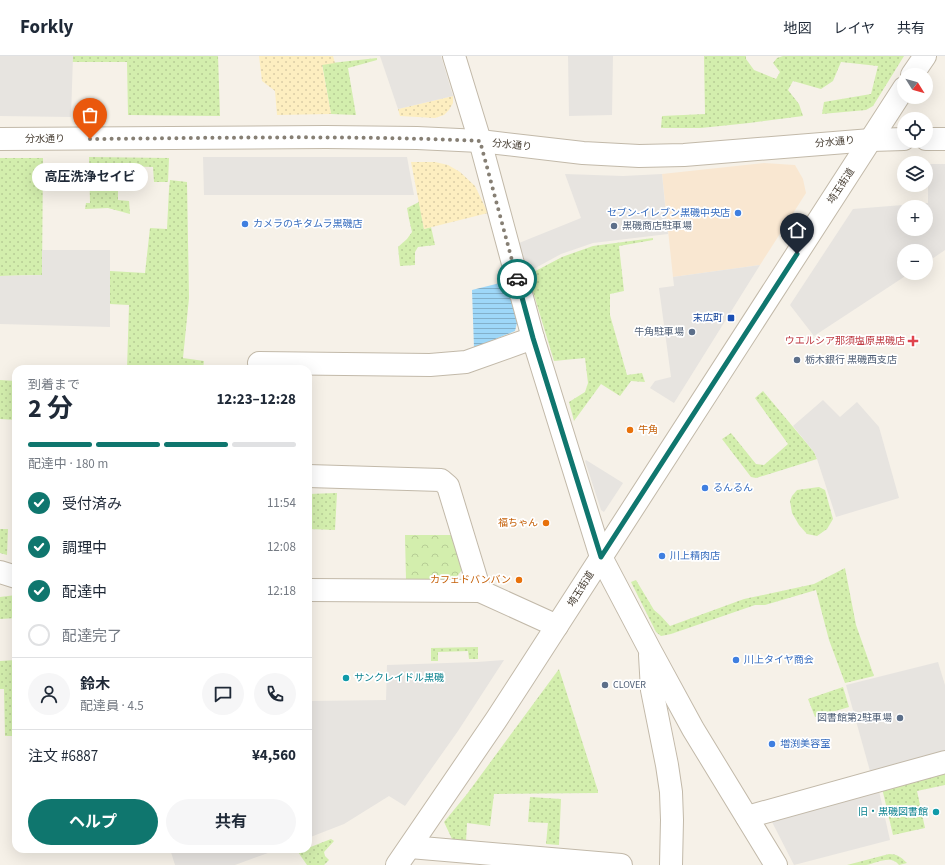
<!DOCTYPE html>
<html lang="ja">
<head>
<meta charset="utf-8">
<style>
	body { margin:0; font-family:"Source Sans 3","Noto Sans JP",sans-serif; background:#f6f6f7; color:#1f2937; height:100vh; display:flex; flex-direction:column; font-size:15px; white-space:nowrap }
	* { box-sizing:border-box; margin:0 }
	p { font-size:13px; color:#747a83 }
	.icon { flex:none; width:22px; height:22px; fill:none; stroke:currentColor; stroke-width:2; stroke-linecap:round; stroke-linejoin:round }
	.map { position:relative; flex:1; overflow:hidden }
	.drawer { position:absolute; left:12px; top:309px; width:300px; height:488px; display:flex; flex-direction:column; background:#fff; border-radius:12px; box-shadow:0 4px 16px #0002 }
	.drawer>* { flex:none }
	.needle { width:26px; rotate:127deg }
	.buttons { position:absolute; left:897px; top:12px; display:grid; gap:8px }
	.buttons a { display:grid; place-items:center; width:36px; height:36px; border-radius:50%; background:#fff; box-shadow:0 4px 16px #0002; font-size:20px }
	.pin { position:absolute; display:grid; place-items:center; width:34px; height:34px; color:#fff; margin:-41px -17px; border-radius:50% 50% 50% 0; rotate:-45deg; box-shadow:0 0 4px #0007 }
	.pin .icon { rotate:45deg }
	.courier { position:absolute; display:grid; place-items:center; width:40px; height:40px; margin:-20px; border:3px solid #0f766e; border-radius:50%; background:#fff; color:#222; box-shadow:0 1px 5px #0007 }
	.bubble { position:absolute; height:28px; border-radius:14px; background:#fff; box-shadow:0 4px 16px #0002; font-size:13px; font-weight:700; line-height:28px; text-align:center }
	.overview em { font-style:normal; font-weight:700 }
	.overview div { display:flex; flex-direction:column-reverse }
	.overview { display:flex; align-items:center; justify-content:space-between; height:68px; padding:0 16px }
	h1 { font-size:26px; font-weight:700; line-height:30px }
	.bar { display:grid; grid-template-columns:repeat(4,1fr); gap:6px 4px; align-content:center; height:48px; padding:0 16px }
	.bar i { height:5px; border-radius:3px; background:#e0e1e3 }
	.bar .current { background:#0f766e }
	.bar p { grid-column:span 4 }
	.line { display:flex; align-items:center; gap:10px; padding:0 16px; border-top:1px solid #e0e1e3 }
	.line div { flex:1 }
	.round { display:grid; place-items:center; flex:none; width:42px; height:42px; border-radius:21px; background:#f6f6f7 }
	ol { padding:0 16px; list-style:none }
	li { display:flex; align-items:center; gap:12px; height:44px }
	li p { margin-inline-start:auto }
	li .icon { padding:4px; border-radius:50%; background:#0f766e; color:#fff; stroke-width:4 }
	li:last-child { color:#747a83 }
	li i { width:22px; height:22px; border:2px solid #e0e1e3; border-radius:50% }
	.action { display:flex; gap:8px; margin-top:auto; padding:8px 16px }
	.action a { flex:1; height:46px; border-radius:24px; background:#0f766e; color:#fff; font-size:16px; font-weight:700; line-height:46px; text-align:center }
	.action a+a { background:#f6f6f7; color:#1f2937 }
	header { display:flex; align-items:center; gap:24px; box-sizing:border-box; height:56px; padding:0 20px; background:#fff; border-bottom:1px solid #e0e1e3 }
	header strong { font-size:19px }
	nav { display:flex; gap:22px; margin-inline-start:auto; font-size:14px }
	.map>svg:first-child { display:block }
</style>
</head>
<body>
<header>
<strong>Forkly</strong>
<nav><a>地図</a><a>レイヤ</a><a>共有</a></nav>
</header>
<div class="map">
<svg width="945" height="809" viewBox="0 0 945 809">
	<defs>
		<pattern id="grass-dots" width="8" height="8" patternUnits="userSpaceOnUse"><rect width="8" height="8" fill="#d3eead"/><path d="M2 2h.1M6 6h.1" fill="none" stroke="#b7cd95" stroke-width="1.8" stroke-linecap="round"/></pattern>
		<pattern id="sand-dots" width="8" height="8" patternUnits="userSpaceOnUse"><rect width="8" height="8" fill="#fdeec0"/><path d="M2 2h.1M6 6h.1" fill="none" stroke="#dacda6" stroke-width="1.8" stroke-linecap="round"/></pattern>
		<pattern id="park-crowns" width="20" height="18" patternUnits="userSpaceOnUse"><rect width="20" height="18" fill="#d3eead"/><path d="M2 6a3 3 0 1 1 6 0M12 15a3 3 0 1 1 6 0" fill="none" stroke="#b7cd95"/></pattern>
		<pattern id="water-rules" width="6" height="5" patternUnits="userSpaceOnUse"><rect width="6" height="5" fill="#9ed7f8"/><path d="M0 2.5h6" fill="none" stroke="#83b0ca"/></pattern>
	</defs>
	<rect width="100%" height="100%" fill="#f6f1e8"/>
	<polygon fill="#f9e7d1" points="764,107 795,109 803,123 806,137 760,209 673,221 662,118"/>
	<g fill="url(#grass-dots)">
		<polygon points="73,0 218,0 220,60 128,59 127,6 72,6"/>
		<polygon points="704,0 746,0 746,3 754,14 776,23 780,16 773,7 777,2 783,0 904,0 873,50 866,54 822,58 824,46 871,38 878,10 841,6 833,25 821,33 793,25 788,34 799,48 803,60 749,67 701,72 661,72 662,60 705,58"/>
		<polygon points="377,2 377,4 348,12 356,59 331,58 322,8"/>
		<polygon points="89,101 169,102 168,126 154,126 153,111 118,110 118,144 129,145 130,158 108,152 85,153 86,147 90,147"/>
		<polygon points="0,102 43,102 42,219 0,220"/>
		<polygon points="170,124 187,126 189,242 183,302 204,305 203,313 127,313 129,249 110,248 110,215 145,217 150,172 167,173 169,133"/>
		<polygon points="419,146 424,173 431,171 435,189 418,191 415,196 415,209 400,210 398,191 407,183 412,176 409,163 407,152"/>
		<polygon points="653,182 653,184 619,190 624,235 610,238 610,259 627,319 642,317 645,326 631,325 620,340 601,328 574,365 569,346 585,336 588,327 585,302 554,305 528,219 562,201 593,190"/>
		<polygon points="0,324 16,325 16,364 0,363"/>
		<polygon points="763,335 814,396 817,403 756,422 751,421 722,383 731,377 756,408 764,409 788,388 755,342"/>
		<polygon points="819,431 825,434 833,463 827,473 817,480 807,478 799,469 792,457 790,445 792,440 797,434"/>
		<polygon points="337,437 335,474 308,473 308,438"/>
		<polygon points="0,473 8,473 7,499 0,497"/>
		<polygon points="845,512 856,569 874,620 845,627 829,584 816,534 765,549 755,549 671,578 661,580 656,576 631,526 636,524 654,554 660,559 670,570 744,543 814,528"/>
		<polygon points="16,539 16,562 0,563 0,541"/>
		<polygon points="478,591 478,603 469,603 468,595 438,596 438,605 431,605 431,592"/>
		<polygon points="16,604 16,680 5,680 4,633 0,633 0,605"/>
		<polygon points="559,613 598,735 598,737 494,738 490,770 467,767 466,786 453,785 444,766 467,738"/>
		<polygon points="843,631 849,651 815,661 808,643"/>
		<polygon points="945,717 945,729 917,735 925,772 893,779 882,732"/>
		<polygon points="530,741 561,743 559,789 546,788 548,767 528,766"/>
		<polygon points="331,783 334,785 324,796 325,800 329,804 324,809 307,809 298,796 305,793 308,793 308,792"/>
		<path d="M 889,798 C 897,798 901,801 907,807 L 899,809 C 891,798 877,807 866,809 C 860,809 853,809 847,809 Z"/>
	</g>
	<g fill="url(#sand-dots)">
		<polygon points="259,0 333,0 335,7 322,9 331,58 277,59 275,35 262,25"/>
		<polygon points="453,40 453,47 449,54 444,59 435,62 400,60 398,53"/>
		<polygon points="411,106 435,106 448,109 460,116 475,130 488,157 424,173"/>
	</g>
	<polygon fill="url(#park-crowns)" points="405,479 455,479 465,510 455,523 406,524"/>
	<g fill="#e7e4e0" fill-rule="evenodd">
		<polygon points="0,0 73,0 71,61 0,60"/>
		<polygon points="380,0 441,0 453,40 398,53"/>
		<polygon points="568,0 613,0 612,59 569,60"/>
		<polygon points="203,101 407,101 414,139 204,139"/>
		<path d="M 928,108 L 945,108 L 945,194 L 926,207 L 926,195 L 904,195 L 904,217 L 910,217 L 814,280 L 790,249 L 853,153 L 928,147 ZM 904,151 L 926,151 L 926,173 L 904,173 Z"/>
		<polygon points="565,118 623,120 662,118 668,178 593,187 561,198 528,216 519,187 581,162"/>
		<polygon points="42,194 110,194 110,271 0,268 0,220 42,219"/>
		<polygon points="760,209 674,347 650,332 655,325 671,321 659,232 674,230 673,221"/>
		<polygon points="823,344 840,361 857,346 879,371 899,442 836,461 817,403 814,396 793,370"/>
		<polygon points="586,404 623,427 604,456 601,454 585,405"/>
		<polygon points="504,604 458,675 405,750 389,740 344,768 308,782 308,751 311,645 386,644 387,609 477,606"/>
		<polygon points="938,606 945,629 945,695 870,715 846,629"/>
		<polygon points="879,735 890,784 794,809 771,764"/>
		<polygon points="170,793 279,793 235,809 175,809"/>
	</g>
	<polygon fill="url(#water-rules)" points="508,225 518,263 515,275 474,292 472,234"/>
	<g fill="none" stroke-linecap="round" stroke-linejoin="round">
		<defs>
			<g id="minor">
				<polyline points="454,0 480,85 533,282 601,501 650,594 693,673 776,809"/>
				<polyline points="912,19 925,0"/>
				<polyline points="0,83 326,81 417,82 480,85 583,97 639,100 684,99 871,84 904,83"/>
				<polyline points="926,83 945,83"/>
				<polyline points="259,307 430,309 466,306 533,282"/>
				<polyline points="308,420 441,424 448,430 480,535"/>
				<polyline points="0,516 16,521"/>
				<polyline points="308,534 480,535 557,570"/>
				<polyline points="650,599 652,634 667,709 671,736 672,764 671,809"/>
				<polyline points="747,761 945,706"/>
				<polyline points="410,791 621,809"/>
				<polyline points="397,809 496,664 522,624 904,32"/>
			</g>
		</defs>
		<use href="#minor" stroke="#c2b9a9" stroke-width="24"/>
		<use href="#minor" stroke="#fff" stroke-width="22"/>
	</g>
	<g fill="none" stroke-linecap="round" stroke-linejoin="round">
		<path stroke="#867f74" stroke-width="4" stroke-dasharray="0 7.2" d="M 90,83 C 220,82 350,79 480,85 L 517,223"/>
		<polyline stroke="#0f766e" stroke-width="5" points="517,223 533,282 601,501 797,198"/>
	</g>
	<g fill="#3f7fe0" stroke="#fff" stroke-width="1.5">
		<circle cx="738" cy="157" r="4"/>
		<circle cx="245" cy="168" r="4"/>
		<circle cx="705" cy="432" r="4"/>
		<circle cx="662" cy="500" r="4"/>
		<circle cx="736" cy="604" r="4"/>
		<circle cx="772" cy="688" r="4"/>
	</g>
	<g fill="#5c6f8a" stroke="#fff" stroke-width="1.5">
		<circle cx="614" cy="170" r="4"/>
		<circle cx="692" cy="276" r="4"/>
		<circle cx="797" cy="304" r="4"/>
		<circle cx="605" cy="629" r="4"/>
		<circle cx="900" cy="662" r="4"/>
	</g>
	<rect fill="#1a4fb4" stroke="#fff" stroke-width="1.5" x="727" y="258" width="8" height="8" rx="2"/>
	<path fill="#e0444e" stroke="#fff" stroke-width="1.5" d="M911 279h4v4h4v4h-4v4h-4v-4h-4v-4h4z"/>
	<g fill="#e8710a" stroke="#fff" stroke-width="1.5">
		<circle cx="630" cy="374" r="4"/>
		<circle cx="546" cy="467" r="4"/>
		<circle cx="519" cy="524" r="4"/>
	</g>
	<g fill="#0f9aa8" stroke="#fff" stroke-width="1.5">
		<circle cx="346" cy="622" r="4"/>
		<circle cx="936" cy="756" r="4"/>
	</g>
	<g text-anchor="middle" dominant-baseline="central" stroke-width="3.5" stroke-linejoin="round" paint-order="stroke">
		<g font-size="10" fill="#4a4136" stroke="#fff">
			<text x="45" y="83">分水通り</text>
			<text transform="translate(835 86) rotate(-5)">分水通り</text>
			<text transform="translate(512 89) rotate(6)">分水通り</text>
			<text transform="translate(841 130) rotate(-57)">埼玉街道</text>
			<text transform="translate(581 533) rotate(-58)">埼玉街道</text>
		</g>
		<g font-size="10" fill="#366cbe" stroke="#fff" text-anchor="start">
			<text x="730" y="157" text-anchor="end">セブン-イレブン黒磯中央店</text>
			<text x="253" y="168">カメラのキタムラ黒磯店</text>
			<text x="713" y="432">るんるん</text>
			<text x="670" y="500">川上精肉店</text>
			<text x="744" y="604">川上タイヤ商会</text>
			<text x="780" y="688">増渕美容室</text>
		</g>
		<g font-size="10" fill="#4e5e75" stroke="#fff" text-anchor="start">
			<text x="622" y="170">黒磯商店駐車場</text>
			<text x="684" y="276" text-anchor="end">牛角駐車場</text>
			<text x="805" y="304">栃木銀行 黒磯西支店</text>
			<text x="613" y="629">CLOVER</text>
			<text x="892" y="662" text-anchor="end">図書館第2駐車場</text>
		</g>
		<g font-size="10" fill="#164399" stroke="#fff" text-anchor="end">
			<text x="723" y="262">末広町</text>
		</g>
		<g font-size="10" fill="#be3a42" stroke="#fff" text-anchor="end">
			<text x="905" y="285">ウエルシア那須塩原黒磯店</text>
		</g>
		<g font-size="10" fill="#c56008" stroke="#fff" text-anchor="end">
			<text x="638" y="374" text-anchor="start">牛角</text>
			<text x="538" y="467">福ちゃん</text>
			<text x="511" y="524">カフェドバンバン</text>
		</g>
		<g font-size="10" fill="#0d838f" stroke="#fff" text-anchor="start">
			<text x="354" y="622">サンクレイドル黒磯</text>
			<text x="928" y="756" text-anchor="end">旧・黒磯図書館</text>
		</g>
	</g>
</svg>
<div class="buttons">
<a><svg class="needle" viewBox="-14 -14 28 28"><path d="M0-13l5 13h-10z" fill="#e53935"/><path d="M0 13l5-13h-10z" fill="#747a83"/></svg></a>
<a><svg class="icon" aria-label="locate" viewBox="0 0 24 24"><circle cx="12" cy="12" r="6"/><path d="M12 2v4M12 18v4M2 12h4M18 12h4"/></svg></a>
<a><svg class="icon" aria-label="layers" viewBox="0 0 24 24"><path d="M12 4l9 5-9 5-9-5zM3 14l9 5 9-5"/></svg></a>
<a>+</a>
<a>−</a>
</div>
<div class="pin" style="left:90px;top:83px;background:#ea580c"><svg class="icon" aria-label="bag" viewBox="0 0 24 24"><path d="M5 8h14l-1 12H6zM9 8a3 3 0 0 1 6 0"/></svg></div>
<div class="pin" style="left:797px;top:198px;background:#1f2937"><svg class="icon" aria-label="home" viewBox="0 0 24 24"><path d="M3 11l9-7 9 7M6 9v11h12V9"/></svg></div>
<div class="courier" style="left:517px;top:223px"><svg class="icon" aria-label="car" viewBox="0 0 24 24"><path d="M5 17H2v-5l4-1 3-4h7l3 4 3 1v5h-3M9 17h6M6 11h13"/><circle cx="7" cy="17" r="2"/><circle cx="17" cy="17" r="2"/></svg></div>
<div class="bubble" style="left:32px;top:107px;width:116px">高圧洗浄セイビ</div>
<section class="drawer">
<div class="overview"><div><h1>2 分</h1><p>到着まで</p></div><em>12:23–12:28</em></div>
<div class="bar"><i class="current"></i><i class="current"></i><i class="current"></i><i></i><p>配達中 · 180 m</p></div>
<ol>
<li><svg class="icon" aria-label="check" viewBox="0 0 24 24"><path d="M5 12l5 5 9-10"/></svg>受付済み<p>11:54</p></li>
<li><svg class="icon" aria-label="check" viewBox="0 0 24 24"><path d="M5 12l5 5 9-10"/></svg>調理中<p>12:08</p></li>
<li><svg class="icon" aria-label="check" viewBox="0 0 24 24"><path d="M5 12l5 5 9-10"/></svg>配達中<p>12:18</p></li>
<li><i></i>配達完了</li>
</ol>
<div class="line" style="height:72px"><a class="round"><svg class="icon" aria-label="person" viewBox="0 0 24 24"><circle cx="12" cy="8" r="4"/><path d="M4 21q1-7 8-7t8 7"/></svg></a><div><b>鈴木</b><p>配達員 · 4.5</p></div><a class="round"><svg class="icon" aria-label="chat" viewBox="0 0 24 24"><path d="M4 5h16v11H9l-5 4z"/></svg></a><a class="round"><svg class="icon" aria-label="phone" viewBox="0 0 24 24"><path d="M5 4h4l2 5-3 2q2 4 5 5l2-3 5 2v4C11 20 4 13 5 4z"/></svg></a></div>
<div class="line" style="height:52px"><div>注文 #6887</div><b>¥4,560</b></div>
<div class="action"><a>ヘルプ</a><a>共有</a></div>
</section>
</div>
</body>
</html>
